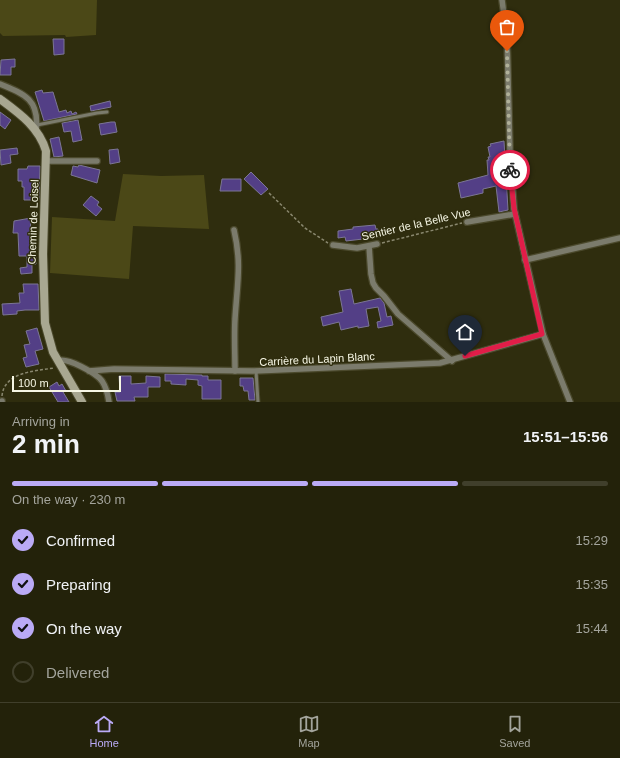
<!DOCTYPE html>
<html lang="en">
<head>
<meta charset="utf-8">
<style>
	body { margin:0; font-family:Helvetica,sans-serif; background:#2b2a13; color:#f1f3f6; height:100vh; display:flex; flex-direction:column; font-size:15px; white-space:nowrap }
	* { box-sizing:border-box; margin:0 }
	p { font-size:13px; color:#a3a49c }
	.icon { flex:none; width:22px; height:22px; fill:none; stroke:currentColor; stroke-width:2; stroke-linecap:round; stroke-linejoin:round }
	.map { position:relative; height:402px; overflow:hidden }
	.drawer { display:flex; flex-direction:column; background:#23220a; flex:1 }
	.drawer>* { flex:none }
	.scale { position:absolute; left:12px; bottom:10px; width:109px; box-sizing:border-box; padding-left:4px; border:2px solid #f6f6e4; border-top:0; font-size:11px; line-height:14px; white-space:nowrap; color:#f6f6e4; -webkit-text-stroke:3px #2f2d0e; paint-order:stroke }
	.pin { position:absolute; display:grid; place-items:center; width:34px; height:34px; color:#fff; margin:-41px -17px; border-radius:50% 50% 50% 0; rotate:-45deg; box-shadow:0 0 4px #0007 }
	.pin .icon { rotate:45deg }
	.courier { position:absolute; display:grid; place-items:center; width:40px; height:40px; margin:-20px; border:3px solid #e11d48; border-radius:50%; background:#fff; color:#222; box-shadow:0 1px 5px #0007 }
	.overview em { font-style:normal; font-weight:700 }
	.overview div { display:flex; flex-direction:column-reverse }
	.overview { display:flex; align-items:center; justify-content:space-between; height:68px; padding:0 12px }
	h1 { font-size:26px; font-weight:700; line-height:30px }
	.bar { display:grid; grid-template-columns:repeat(4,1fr); gap:6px 4px; align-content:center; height:48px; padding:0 12px }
	.bar i { height:5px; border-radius:3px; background:#403f2b }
	.bar .selected { background:#baaaf6 }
	.bar p { grid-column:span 4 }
	ol { padding:0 12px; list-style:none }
	li { display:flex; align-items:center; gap:12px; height:44px }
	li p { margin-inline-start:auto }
	li .icon { padding:4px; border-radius:50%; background:#baaaf6; color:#111; stroke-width:4 }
	li:last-child { color:#a3a49c }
	li i { width:22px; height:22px; border:2px solid #403f2b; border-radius:50% }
	.tabs { display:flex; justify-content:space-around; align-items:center; height:56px; border-top:1px solid #403f2b; background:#23220a; font-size:11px; color:#a3a49c }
	.tabs a { display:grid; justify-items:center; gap:2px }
	.tabs .selected { color:#baaaf6 }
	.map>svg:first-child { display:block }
</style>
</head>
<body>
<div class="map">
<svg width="620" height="402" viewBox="0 0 620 402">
	<rect width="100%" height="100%" fill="#2f2d0e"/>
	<g fill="#4b4817">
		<polygon points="0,0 97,0 96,35 66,37 65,35 3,36 0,33"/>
		<polygon points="123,174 161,176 204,175 209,229 133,226 129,279 50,273 52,217 115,221"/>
	</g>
	<g fill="#533f86" stroke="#7c7695">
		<polygon points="53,39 64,39 64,54 54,55"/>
		<polygon points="15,59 15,67 11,67 11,75 0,75 1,60"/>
		<polygon points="42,90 43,93 53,92 59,112 66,110 67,113 71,111 72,114 76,112 77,114 44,121 35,92"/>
		<polygon points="110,101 111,107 91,111 90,106"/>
		<polygon points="0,112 11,120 5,129 0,125"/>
		<polygon points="78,120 82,140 73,142 71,131 64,132 62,123"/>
		<polygon points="111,122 115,122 117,132 101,135 99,124"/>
		<polygon points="59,137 63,156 54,157 50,139"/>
		<polygon points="504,141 508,210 499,212 496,186 483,189 483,193 461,198 458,183 488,175 487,160 489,160 488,157 490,157 488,147 491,146 490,144"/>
		<polygon points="17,148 18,154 10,155 11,163 1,165 0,150"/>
		<polygon points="118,149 120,162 110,164 109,150"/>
		<polygon points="79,165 100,170 97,183 71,175 73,166 78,167"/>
		<polygon points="28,166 40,166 39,200 24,200 24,187 22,187 22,181 18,181 18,169 27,169"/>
		<polygon points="251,172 268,189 261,195 244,179"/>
		<polygon points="222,179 241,179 241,191 220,191"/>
		<polygon points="91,196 99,202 97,205 102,209 96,216 83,205"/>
		<polygon points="31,218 30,234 36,234 36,264 32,264 32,273 21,274 20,268 27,267 27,256 19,256 18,233 13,233 14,221"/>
		<polygon points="375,225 376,229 378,229 380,237 346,241 345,237 338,238 338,231 353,229 353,227"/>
		<polygon points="23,284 38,284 39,310 25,310 17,311 17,314 3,315 2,304 20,303 19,293 24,293"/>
		<polygon points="351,289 354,304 380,298 384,303 387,317 391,316 393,325 378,328 377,322 381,321 378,307 366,309 369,326 358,328 358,326 341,330 339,322 323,326 321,317 343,312 339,291"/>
		<polygon points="37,328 43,349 35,351 39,364 26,367 23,358 27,357 24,345 30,344 26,331"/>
		<polygon points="165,374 202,375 202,376 208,376 208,380 221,380 221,399 202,399 202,386 198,385 198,380 186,379 186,385 171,384 171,381 165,381"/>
		<polygon points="119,376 131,376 131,384 146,383 146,376 160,377 160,387 148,387 148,397 134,397 135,401 117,401 115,392 120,392"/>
		<polygon points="240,378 253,378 255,400 249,400 248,391 244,391 243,386 240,386"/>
		<polygon points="57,382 59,386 62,384 66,391 63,392 69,402 58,402 49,387"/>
	</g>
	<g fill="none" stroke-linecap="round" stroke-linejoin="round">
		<defs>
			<g id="lane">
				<polyline points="37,125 97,113 107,112"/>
				<polyline points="256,371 258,402"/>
			</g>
			<g id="street">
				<polyline points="502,0 507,37 510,152 514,209 543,334 570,402"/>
				<path d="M 0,84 C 25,94 40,100 36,131"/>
				<polyline points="46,161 97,161"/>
				<polyline points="467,222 515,214"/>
				<path d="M 234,230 C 242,264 237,285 235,319 C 234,336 235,354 235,371"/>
				<polyline points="333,245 357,248 377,244"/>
				<polyline points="369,246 371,274 373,283 376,288 384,296 398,314 452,361"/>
				<polyline points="525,260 620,238"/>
				<path d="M 58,361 C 67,357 96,373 102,381 C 106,387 108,395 109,402"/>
				<polyline points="89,371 114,369 253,371 440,363 543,334"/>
				<polyline points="2,401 2,402"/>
			</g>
			<path id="secondary" d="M 0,99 C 19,113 39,127 46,151 L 43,254 L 45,323 L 53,352 L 82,402"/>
		</defs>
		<use href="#lane" stroke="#4b492c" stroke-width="5"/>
		<use href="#street" stroke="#4b492c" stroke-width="8"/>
		<use href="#secondary" stroke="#4b492c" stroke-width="10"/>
		<g stroke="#89876e" stroke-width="1.5" stroke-dasharray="3 2" stroke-linecap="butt">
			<polyline points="269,193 305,228 328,243"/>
			<polyline points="382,243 462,223"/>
			<path d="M 2,396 C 4,372 35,371 54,368"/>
		</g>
		<use href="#lane" stroke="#7b7b6c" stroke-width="3"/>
		<use href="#street" stroke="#7b7b6c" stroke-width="5.5"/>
		<use href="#secondary" stroke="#a8a791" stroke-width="8"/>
	</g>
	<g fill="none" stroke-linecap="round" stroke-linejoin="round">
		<polyline stroke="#b0b099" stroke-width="4" stroke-dasharray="0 7.2" points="507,51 510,170"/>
		<polyline stroke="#e11d48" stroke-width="5" points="465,356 542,334 514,208 510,170"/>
	</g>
	<g text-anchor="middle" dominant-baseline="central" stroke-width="3" stroke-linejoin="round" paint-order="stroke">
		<g font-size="11" fill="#f6f6e4" stroke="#2f2d0e">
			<text transform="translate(33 222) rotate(-88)">Chemin de Loisel</text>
			<text transform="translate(416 224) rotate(-13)">Sentier de la Belle Vue</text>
			<text transform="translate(317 359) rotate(-3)">Carrière du Lapin Blanc</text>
		</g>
	</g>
</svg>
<div class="scale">100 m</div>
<div class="pin" style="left:507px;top:51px;background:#ea580c"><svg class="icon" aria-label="bag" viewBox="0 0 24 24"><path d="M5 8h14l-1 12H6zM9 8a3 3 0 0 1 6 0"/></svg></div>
<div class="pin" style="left:465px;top:356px;background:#1f2937"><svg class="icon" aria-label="home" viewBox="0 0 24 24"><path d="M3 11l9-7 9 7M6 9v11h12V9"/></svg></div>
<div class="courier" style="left:510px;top:170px"><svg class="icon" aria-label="bike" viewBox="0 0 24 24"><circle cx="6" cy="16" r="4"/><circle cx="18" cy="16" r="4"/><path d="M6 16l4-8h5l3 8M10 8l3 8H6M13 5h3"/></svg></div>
</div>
<section class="drawer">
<div class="overview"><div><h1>2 min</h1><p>Arriving in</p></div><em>15:51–15:56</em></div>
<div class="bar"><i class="selected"></i><i class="selected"></i><i class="selected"></i><i></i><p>On the way · 230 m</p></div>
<ol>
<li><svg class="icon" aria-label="check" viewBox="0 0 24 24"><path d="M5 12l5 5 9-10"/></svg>Confirmed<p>15:29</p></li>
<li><svg class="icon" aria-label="check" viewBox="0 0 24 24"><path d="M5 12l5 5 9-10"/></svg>Preparing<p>15:35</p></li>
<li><svg class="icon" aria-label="check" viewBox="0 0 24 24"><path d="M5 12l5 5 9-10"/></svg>On the way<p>15:44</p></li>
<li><i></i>Delivered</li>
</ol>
</section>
<nav class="tabs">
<a class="selected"><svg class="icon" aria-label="home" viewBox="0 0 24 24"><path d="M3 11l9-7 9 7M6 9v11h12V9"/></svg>Home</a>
<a><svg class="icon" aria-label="map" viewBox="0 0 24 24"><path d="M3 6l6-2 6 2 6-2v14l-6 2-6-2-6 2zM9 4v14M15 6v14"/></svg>Map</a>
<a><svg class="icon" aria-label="saved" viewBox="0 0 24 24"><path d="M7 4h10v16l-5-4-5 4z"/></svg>Saved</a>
</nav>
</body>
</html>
